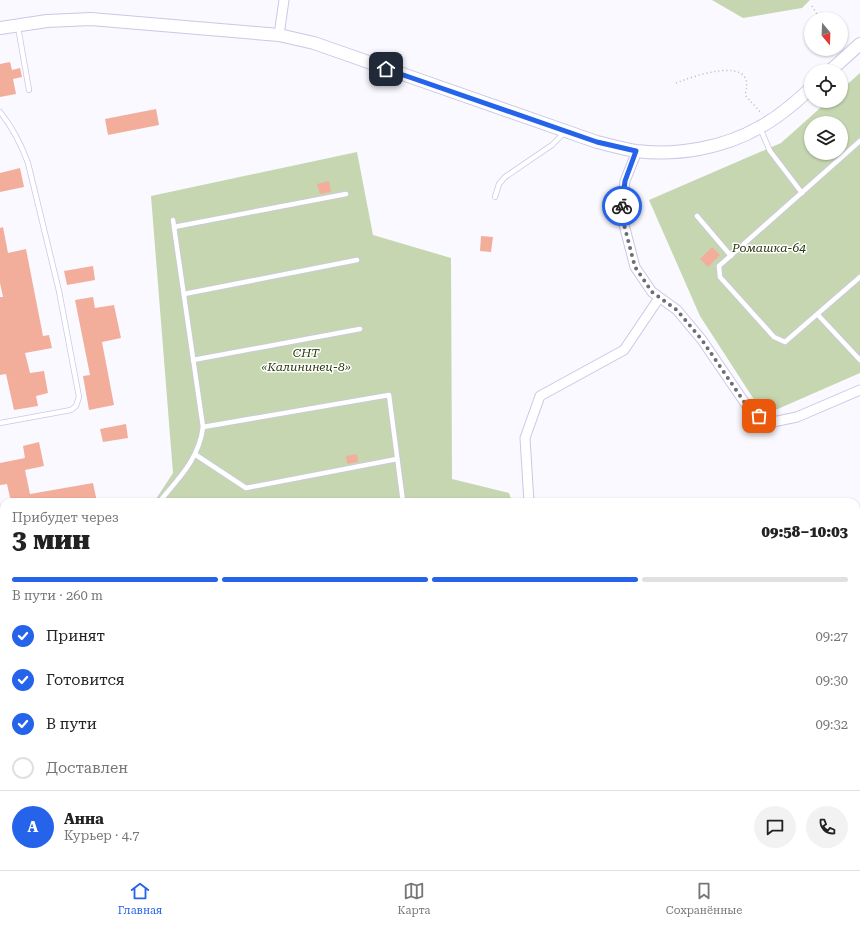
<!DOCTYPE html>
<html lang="ru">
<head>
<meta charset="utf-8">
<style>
	body { margin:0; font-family:"Roboto Serif",serif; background:#f2f2f2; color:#222; height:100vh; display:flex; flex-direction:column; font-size:15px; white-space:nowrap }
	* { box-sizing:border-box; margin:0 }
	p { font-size:13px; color:#767676 }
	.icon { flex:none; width:22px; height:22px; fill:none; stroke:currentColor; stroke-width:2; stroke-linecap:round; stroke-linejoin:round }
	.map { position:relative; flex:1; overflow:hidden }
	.panel { position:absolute; left:0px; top:498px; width:860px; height:372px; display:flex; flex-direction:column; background:#fff; border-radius:12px 12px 0 0; box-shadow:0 1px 3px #0004 }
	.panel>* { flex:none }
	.needle { width:26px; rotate:161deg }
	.buttons { position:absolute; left:804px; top:12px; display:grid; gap:8px }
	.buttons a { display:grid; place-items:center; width:44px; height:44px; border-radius:50%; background:#fff; box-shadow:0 1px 3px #0004; font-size:20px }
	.pin { position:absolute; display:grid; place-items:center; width:34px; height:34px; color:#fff; margin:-17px; border-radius:8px; box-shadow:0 2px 6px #0006 }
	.courier { position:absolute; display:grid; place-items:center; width:40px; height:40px; margin:-20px; border:3px solid #2563eb; border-radius:50%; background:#fff; color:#222; box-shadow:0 1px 5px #0007 }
	.overview em { font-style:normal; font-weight:800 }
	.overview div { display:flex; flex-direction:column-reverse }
	.overview { display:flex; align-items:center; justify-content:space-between; height:68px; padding:0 12px }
	h1 { font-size:26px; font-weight:800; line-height:30px }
	.bar { display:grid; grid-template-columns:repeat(4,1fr); gap:6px 4px; align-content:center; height:48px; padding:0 12px }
	.bar i { height:5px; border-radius:3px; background:#e0e0e0 }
	.bar .on { background:#2563eb }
	.bar p { grid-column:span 4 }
	.line { display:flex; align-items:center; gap:10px; padding:0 12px; border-top:1px solid #e0e0e0 }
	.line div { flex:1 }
	.round { display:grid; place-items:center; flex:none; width:42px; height:42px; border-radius:21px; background:#f2f2f2 }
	ol { padding:0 12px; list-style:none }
	li { display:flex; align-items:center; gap:12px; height:44px }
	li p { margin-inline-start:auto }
	li .icon { padding:4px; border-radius:50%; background:#2563eb; color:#fff; stroke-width:4 }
	li:last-child { color:#767676 }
	li i { width:22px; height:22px; border:2px solid #e0e0e0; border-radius:50% }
	.tabs { display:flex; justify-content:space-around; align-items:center; height:56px; border-top:1px solid #e0e0e0; background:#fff; font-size:11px; color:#767676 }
	.tabs a { display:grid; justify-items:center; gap:2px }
	.tabs .on { color:#2563eb }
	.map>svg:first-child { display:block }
</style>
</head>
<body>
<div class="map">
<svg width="860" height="870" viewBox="0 0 860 870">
	<rect width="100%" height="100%" fill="#f9f9ff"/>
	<g fill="#c5d6b0" fill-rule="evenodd">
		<polygon points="712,0 810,0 802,8 743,18"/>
		<path d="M 860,73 L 860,373 L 764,415 L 700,316 L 649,200 L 781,143 L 828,101 L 841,101 L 841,90 ZM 811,123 L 841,123 L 841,153 L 811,153 Z"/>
		<polygon points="357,152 373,235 451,258 452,479 509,493 512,502 154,502 173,473 151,196"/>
		<polygon points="4,546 4,640 0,641 0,547"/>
		<polygon points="112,866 441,866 437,870 115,870"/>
	</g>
	<polygon fill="#91caf7" stroke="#7097ba" points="4,829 4,866 76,866 78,870 0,870 0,833"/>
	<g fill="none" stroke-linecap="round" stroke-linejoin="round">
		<polyline stroke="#91caf7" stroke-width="15" points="102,866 104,870"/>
	</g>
	<g fill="#f3ae9b">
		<polygon points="10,62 12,70 20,68 22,77 13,79 16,94 0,97 0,64"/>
		<polygon points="156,109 159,125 108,135 105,119"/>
		<polygon points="20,168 24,187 0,192 0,173"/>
		<polygon points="329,181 331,192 320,194 317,184"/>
		<polygon points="3,227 8,253 26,249 43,336 49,335 52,348 25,353 30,373 44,371 48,393 36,396 38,406 14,410 6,374 0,375 0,297 3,297 0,283 0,228"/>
		<polygon points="481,236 493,237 491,252 480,251"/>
		<polygon points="712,247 720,255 708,267 700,259"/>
		<polygon points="93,266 95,280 67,285 64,271"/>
		<polygon points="93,297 95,308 114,305 121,338 102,342 114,405 89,410 83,376 90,375 75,300"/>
		<polygon points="126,424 128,438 103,442 100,429"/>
		<polygon points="39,442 44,466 25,470 30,494 93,483 97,502 11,502 7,484 0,485 0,463 25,458 23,446"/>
		<polygon points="357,454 358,462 347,464 346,456"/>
	</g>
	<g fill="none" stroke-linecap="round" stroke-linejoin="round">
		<defs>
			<g id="service">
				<polyline points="18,27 29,90"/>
				<path d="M 0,112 C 13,128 21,144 28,163 L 59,291 L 79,397 L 76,406 L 71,410 L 0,423"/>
				<polyline points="760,128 770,151 802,193"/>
				<polyline points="860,141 719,266 720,277 774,337 785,342 860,277"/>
				<polyline points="495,197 499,184 505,177 552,145 565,132"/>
				<polyline points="697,216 731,256"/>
				<polyline points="174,227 346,194"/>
				<polyline points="184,294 357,260"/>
				<polyline points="818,315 860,360"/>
				<polyline points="193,360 360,329"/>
				<polyline points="203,427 389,395 403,502"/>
				<polyline points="196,455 246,488 397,459"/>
				<path d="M 159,502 C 179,478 199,459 203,427 L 173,220"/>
				<polyline points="0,550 4,550"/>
				<polyline points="0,649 4,649"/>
				<polyline points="0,681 4,691"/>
				<polyline points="158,866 162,870"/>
				<polyline points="292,866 292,870"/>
				<polyline points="359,866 359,870"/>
			</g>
			<g id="minor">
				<polyline points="279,35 284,0"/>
				<polyline points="637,151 625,181 621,213 635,267 652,292 677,310 702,340 749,409 768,423 797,417 860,390"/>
				<polyline points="529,502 525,438 540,396 624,350 659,298"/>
				<polyline points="856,623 860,620"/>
				<polyline points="856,740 860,742"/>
			</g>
			<g id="secondary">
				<path d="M 0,28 L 47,21 L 91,19 L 279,35 L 314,43 L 597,142 C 610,145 623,149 636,151 C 677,156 724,148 760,127 C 779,117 795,103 811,88"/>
				<polyline points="830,71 860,44"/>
			</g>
		</defs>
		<use href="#service" stroke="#ccc7e6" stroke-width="6"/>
		<use href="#minor" stroke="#ccc7e6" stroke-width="11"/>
		<use href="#secondary" stroke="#ccc7e6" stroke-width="14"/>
		<g stroke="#b7b7bf" stroke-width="1.5" stroke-dasharray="1 3" stroke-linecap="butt">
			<polyline points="812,6 820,19"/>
			<path d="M 676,83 C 694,76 758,53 745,95 L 762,114"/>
		</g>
		<use href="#service" stroke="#fff" stroke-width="4.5"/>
		<use href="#minor" stroke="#fff" stroke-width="9"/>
		<use href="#secondary" stroke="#fff" stroke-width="12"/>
	</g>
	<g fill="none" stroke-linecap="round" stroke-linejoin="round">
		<polyline stroke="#6e6d76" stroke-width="4" stroke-dasharray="0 7.2" points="622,206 621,213 635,267 652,292 677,310 702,340 749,409 759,416"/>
		<polyline stroke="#2563eb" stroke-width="5" points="386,69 597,142 636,151 625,181 622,206"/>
	</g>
	<g text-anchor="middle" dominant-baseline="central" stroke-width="3" stroke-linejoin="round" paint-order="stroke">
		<g font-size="12" font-style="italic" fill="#28380c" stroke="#fff">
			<text x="769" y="248">Ромашка-64</text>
			<text x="306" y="353">СНТ<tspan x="306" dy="14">«Калининец-8»</tspan></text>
		</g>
	</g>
</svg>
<div class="buttons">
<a><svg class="needle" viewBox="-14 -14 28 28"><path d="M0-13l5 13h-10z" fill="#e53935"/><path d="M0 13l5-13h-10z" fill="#767676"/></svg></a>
<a><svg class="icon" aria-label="locate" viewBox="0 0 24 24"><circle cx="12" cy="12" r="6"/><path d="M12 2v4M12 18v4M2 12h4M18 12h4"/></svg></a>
<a><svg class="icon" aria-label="layers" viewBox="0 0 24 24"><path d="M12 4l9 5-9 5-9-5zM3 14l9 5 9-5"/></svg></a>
</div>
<div class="pin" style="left:759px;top:416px;background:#ea580c"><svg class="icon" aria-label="bag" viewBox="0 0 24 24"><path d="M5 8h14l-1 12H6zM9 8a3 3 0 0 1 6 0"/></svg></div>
<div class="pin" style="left:386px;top:69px;background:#1f2937"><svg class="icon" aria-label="home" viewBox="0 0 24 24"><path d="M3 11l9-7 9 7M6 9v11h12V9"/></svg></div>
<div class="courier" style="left:622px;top:206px"><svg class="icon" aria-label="bike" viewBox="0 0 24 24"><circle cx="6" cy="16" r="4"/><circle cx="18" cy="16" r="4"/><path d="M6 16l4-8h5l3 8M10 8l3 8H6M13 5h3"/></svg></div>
<section class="panel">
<div class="overview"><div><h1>3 мин</h1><p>Прибудет через</p></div><em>09:58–10:03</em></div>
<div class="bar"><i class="on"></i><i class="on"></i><i class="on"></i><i></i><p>В пути · 260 m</p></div>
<ol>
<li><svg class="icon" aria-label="check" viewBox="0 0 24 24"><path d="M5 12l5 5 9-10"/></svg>Принят<p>09:27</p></li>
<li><svg class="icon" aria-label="check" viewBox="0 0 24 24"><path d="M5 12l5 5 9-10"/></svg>Готовится<p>09:30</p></li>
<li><svg class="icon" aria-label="check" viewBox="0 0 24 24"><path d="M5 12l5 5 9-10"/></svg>В пути<p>09:32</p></li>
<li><i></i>Доставлен</li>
</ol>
<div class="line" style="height:72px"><b class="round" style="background:#2563eb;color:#fff">А</b><div><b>Анна</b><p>Курьер · 4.7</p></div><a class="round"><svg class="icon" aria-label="chat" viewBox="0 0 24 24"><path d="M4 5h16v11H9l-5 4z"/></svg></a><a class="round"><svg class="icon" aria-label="phone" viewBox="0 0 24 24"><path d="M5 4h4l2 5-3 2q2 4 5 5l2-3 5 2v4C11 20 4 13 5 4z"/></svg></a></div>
</section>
</div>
<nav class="tabs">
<a class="on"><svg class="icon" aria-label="home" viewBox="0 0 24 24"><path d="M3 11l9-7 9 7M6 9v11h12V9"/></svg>Главная</a>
<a><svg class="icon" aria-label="map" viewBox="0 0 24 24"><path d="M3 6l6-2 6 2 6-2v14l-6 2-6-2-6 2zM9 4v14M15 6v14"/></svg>Карта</a>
<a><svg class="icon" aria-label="saved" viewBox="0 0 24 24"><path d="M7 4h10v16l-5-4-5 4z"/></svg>Сохранённые</a>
</nav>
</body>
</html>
